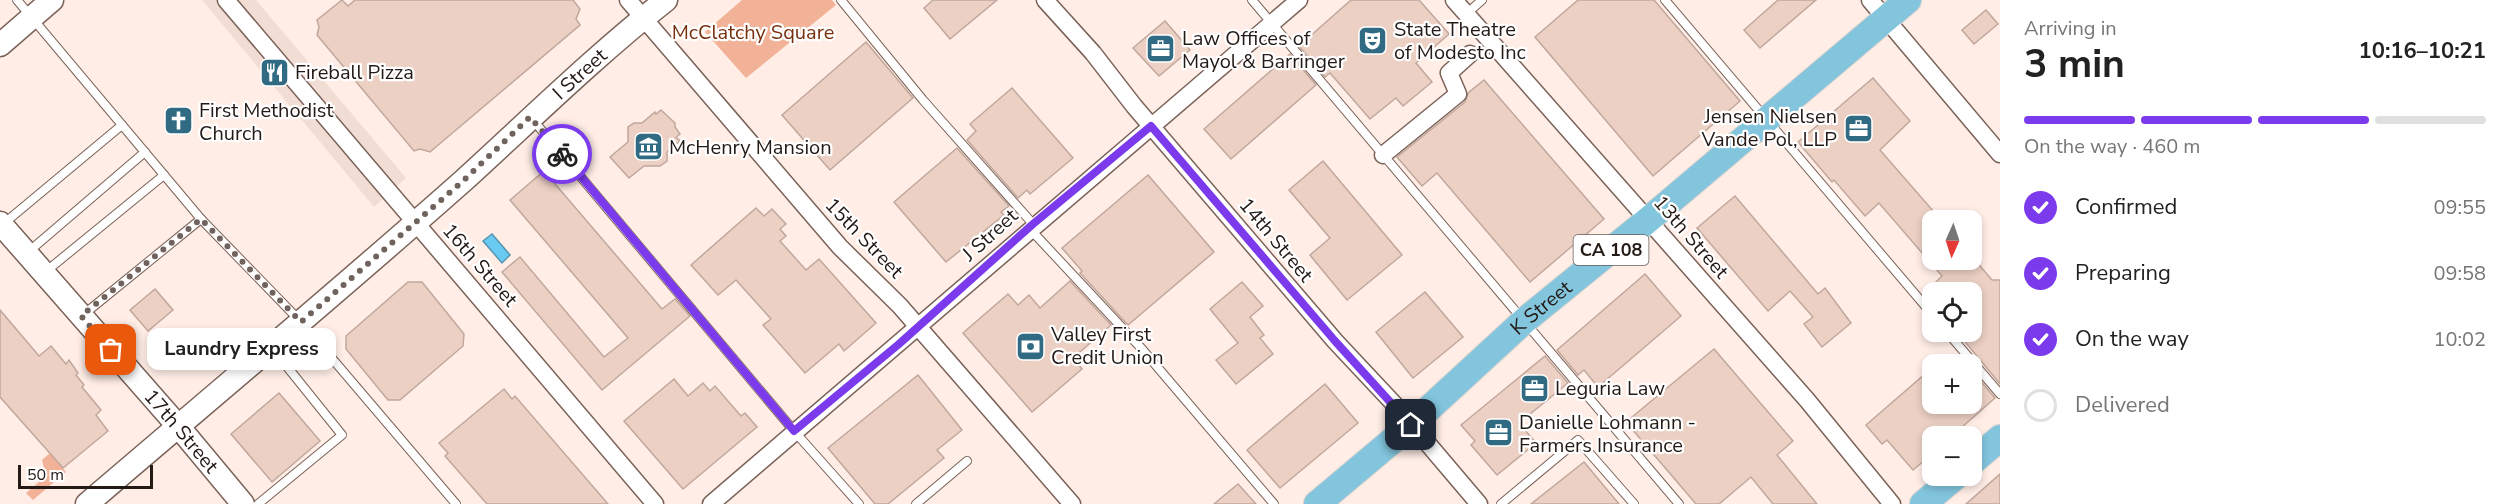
<!DOCTYPE html>
<html lang="en">
<head>
<meta charset="utf-8">
<style>
	body { margin:0; font-family:"Nunito Sans",sans-serif; background:#f6f6f6; color:#222; height:100vh; display:flex; flex-direction:column; font-size:22px; white-space:nowrap }
	* { box-sizing:border-box; margin:0 }
	p { font-size:20px; color:#767676 }
	.icon { flex:none; width:33px; height:33px; fill:none; stroke:currentColor; stroke-width:2; stroke-linecap:round; stroke-linejoin:round }
	.map { position:relative; flex:1; overflow:hidden }
	.side { display:flex; flex-direction:column; background:#fff; width:510px }
	.side>* { flex:none }
	.needle { width:39px; rotate:183deg }
	.controls { position:absolute; left:1922px; top:210px; display:grid; gap:12px }
	.controls a { display:grid; place-items:center; width:60px; height:60px; border-radius:12px; background:#fff; box-shadow:0 3px 9px #0003; font-size:30px }
	.scale { position:absolute; left:18px; bottom:15px; width:135px; box-sizing:border-box; padding-left:6px; border:3px solid #231915; border-top:0; font-size:16px; line-height:21px; white-space:nowrap; color:#231915; -webkit-text-stroke:4px #fff; paint-order:stroke }
	.pin { position:absolute; display:grid; place-items:center; width:51px; height:51px; color:#fff; margin:-26px; border-radius:12px; box-shadow:0 3px 9px #0006 }
	.courier { position:absolute; display:grid; place-items:center; width:60px; height:60px; margin:-30px; border:4px solid #7c3aed; border-radius:50%; background:#fff; color:#222; box-shadow:0 2px 8px #0007 }
	.bubble { position:absolute; height:42px; border-radius:12px; background:#fff; box-shadow:0 3px 9px #0003; font-size:20px; font-weight:700; line-height:42px; text-align:center }
	.overview em { font-style:normal; font-weight:700 }
	.overview div { display:flex; flex-direction:column-reverse }
	.overview { display:flex; align-items:center; justify-content:space-between; height:102px; padding:0 24px }
	h1 { font-size:39px; font-weight:700; line-height:45px }
	.bar { display:grid; grid-template-columns:repeat(4,1fr); gap:9px 6px; align-content:center; height:72px; padding:0 24px }
	.bar i { height:8px; border-radius:4px; background:#e0e0e0 }
	.bar .current { background:#7c3aed }
	.bar p { grid-column:span 4 }
	ol { padding:0 24px; list-style:none }
	li { display:flex; align-items:center; gap:18px; height:66px }
	li p { margin-inline-start:auto }
	li .icon { padding:6px; border-radius:50%; background:#7c3aed; color:#fff; stroke-width:4 }
	li:last-child { color:#767676 }
	li i { width:33px; height:33px; border:3px solid #e0e0e0; border-radius:50% }
	main { display:flex; flex:1; min-height:0 }
	.map>svg:first-child { display:block }
</style>
</head>
<body>
<main>
<div class="map">
<svg width="2000" height="504" viewBox="0 0 2000 504">
	<rect width="100%" height="100%" fill="#ffede6"/>
	<polygon fill="#f2ddd4" points="202,0 256,0 406,178 374,207"/>
	<g fill="#f2b298">
		<polygon points="742,0 832,0 836,5 746,78 705,32"/>
		<polygon points="50,453 66,472 33,500 26,493 46,476 42,460"/>
	</g>
	<polygon fill="#6bcaf2" stroke="#5595b0" stroke-width="1.5" points="492,234 510,255 502,263 483,241"/>
	<g fill="#ecd0c4" stroke="#c1a79c" stroke-width="1.5">
		<polygon points="342,0 348,6 355,0 573,0 580,9 576,19 580,25 430,152 420,149 414,151 317,35 319,27 317,20"/>
		<polygon points="933,0 997,0 950,39 924,8"/>
		<polygon points="1351,0 1419,0 1449,34 1416,63 1432,82 1403,106 1396,98 1370,119 1330,73 1325,77 1299,46"/>
		<polygon points="1578,0 1654,0 1740,101 1653,176 1535,37"/>
		<polygon points="1778,0 1816,0 1760,48 1744,30"/>
		<polygon points="1986,10 1998,24 1974,44 1962,30"/>
		<polygon points="1165,21 1190,50 1159,76 1133,48"/>
		<polygon points="866,42 913,98 830,170 782,115"/>
		<polygon points="1290,54 1316,85 1231,159 1204,129"/>
		<polygon points="1873,78 1910,121 1880,150 1941,220 1932,220 1932,260 1975,260 1992,280 2000,280 2000,384 1957,332 1971,332 1971,292 1942,292 1934,284 1942,276 1879,203 1865,216 1834,180 1832,182 1798,142"/>
		<polygon points="1484,80 1604,219 1530,282 1437,173 1422,186 1397,157 1465,102 1468,93"/>
		<polygon points="1012,88 1073,158 1030,194 1027,190 1018,198 967,140 976,131 970,124"/>
		<polygon points="661,110 675,123 675,127 680,134 676,137 680,141 667,152 667,161 660,166 644,166 629,178 610,157 628,142 628,127 634,123 642,123 655,112 656,114"/>
		<polygon points="957,148 1009,206 1001,212 1004,215 946,262 894,202"/>
		<polygon points="1323,161 1402,255 1347,300 1310,255 1330,238 1289,190"/>
		<polygon points="544,171 662,309 675,299 690,316 602,390 502,272 520,257 604,357 628,338 510,200"/>
		<polygon points="1148,175 1214,252 1128,325 1080,273 1082,271 1062,248"/>
		<polygon points="1735,196 1818,294 1825,288 1851,323 1822,347 1804,324 1813,317 1790,291 1768,311 1697,228"/>
		<polygon points="756,208 764,216 772,209 786,224 780,229 786,236 780,241 806,270 819,259 876,323 844,351 839,344 805,373 763,325 771,319 736,280 718,295 691,265"/>
		<polygon points="1645,274 1681,316 1598,387 1584,370 1578,375 1557,350"/>
		<polygon points="1070,281 1111,325 1073,358 1082,369 1032,412 963,333 1008,294 1018,305 1029,295 1040,308"/>
		<polygon points="408,282 422,282 464,334 463,346 400,400 388,400 346,349 346,336"/>
		<polygon points="1242,282 1263,306 1250,317 1264,335 1260,338 1273,354 1236,384 1216,360 1238,343 1210,309"/>
		<polygon points="155,289 173,310 148,331 130,310"/>
		<polygon points="1425,292 1463,337 1413,378 1376,332"/>
		<polygon points="0,310 39,356 51,346 66,364 69,360 78,373 76,375 84,385 82,387 101,410 96,415 108,431 63,468 0,397"/>
		<polygon points="1714,349 1793,441 1777,455 1817,504 1773,504 1751,477 1719,504 1696,504 1626,422"/>
		<polygon points="1545,356 1568,383 1519,423 1536,443 1497,475 1471,445 1475,441 1461,425"/>
		<polygon points="1932,368 1932,404 1971,404 1971,384 1978,378 1995,398 1952,436 1932,436 1932,454 1913,470 1887,440 1882,444 1866,425"/>
		<polygon points="918,375 962,430 937,450 944,458 888,504 875,504 828,448"/>
		<polygon points="674,379 688,396 703,383 710,391 715,386 741,416 745,413 757,427 683,489 624,421"/>
		<polygon points="1325,384 1358,423 1280,488 1247,450"/>
		<polygon points="504,389 512,399 515,396 608,504 487,504 445,456 448,453 439,443"/>
		<polygon points="279,393 320,441 272,482 231,434"/>
		<polygon points="1584,462 1619,504 1531,504"/>
		<polygon points="2000,474 2000,504 1966,504"/>
		<polygon points="1238,484 1256,504 1214,504"/>
	</g>
	<g fill="none" stroke-linecap="round" stroke-linejoin="round">
		<defs>
			<g id="lane">
				<polyline points="17,0 201,219 301,322 456,504"/>
				<polyline points="841,0 923,100 1033,224"/>
				<polyline points="1252,0 1679,504"/>
				<polyline points="1665,0 1932,314"/>
				<polyline points="1465,15 1482,0"/>
				<polyline points="533,120 794,431 859,504"/>
				<polyline points="2,225 122,125"/>
				<polyline points="1029,228 1142,349 1274,504"/>
				<polyline points="27,253 145,152"/>
				<polyline points="44,273 164,175"/>
				<polyline points="83,315 201,219"/>
				<polyline points="1947,332 2000,394"/>
				<polyline points="258,504 342,435 272,348"/>
				<polyline points="916,504 967,461"/>
				<polyline points="1501,504 1578,440 1634,504"/>
			</g>
			<g id="street">
				<polyline points="226,0 655,504"/>
				<polyline points="628,0 840,247 900,306 1072,504"/>
				<polyline points="1045,0 1093,53 1134,106 1335,341 1395,405 1479,504"/>
				<polyline points="1454,0 1807,400 1892,504"/>
				<polyline points="1870,0 2000,154"/>
				<polyline points="1383,155 1458,94 1449,73 1470,54"/>
				<path d="M 711,504 C 906,335 1102,167 1299,0"/>
			</g>
			<g id="secondary">
				<polyline points="0,45 52,0"/>
				<path id="s1" d="M 0,223 L 178,426 L 243,504"/>
				<path id="s2" d="M 87,504 C 212,397 339,291 463,181 C 530,120 595,56 666,0"/>
			</g>
			<g id="primary">
				<polyline points="1971,463 2000,438"/>
				<path id="s3" d="M 1317,504 L 1411,425 L 1524,321 L 1648,220 L 1908,0"/>
				<polyline points="1923,504 1956,476"/>
			</g>
		</defs>
		<use href="#lane" stroke="#7a6258" stroke-width="10"/>
		<use href="#street" stroke="#7a6258" stroke-width="19"/>
		<use href="#secondary" stroke="#7a6258" stroke-width="25"/>
		<use href="#primary" stroke="#d3d1d0" stroke-width="28"/>
		<use href="#lane" stroke="#fff" stroke-width="8"/>
		<use href="#street" stroke="#fff" stroke-width="16"/>
		<use href="#secondary" stroke="#fff" stroke-width="22"/>
		<use href="#primary" stroke="#82c5dd" stroke-width="26"/>
	</g>
	<g fill="none" stroke-linecap="round" stroke-linejoin="round">
		<polyline stroke="#70635e" stroke-width="6" stroke-dasharray="0 10.8" points="111,350 81,316 201,219 301,322 463,181 530,117 562,154"/>
		<polyline stroke="#7c3aed" stroke-width="8" points="562,154 794,431 899,344 1033,224 1151,126 1335,341 1411,425"/>
	</g>
	<defs>
		<symbol id="theatre-square" viewBox="-11 -11 22 22"><rect x="-9" y="-9" width="18" height="18" rx="4" fill="#306b83" stroke="#fff"/><path d="M-5-5.5Q0-4 5-5.5V0Q5 5 0 6Q-5 5-5 0ZM-3.3-2.5H-1v1.5H-3.3ZM1-2.5H3.3v1.5H1ZM-2.8 1Q0 5.5 2.8 1Z" fill="#fff"/></symbol>
		<symbol id="office-square" viewBox="-11 -11 22 22"><rect x="-9" y="-9" width="18" height="18" rx="4" fill="#306b83" stroke="#fff"/><path d="M-6-3h4V-5.5h4V-3h4V5H-6ZM-1-4.5V-3h2v-1.5ZM-6 0V1H6V0Z" fill="#fff"/></symbol>
		<symbol id="restaurant-square" viewBox="-11 -11 22 22"><rect x="-9" y="-9" width="18" height="18" rx="4" fill="#306b83" stroke="#fff"/><path d="M-5-6h1v4h1v-4h1v4h1v-4h1v5L-1.5 .5V6h-2V.5L-5-1ZM5-6V6H3V1.5H1.5Q1.5-4 5-6Z" fill="#fff"/></symbol>
		<symbol id="church-square" viewBox="-11 -11 22 22"><rect x="-9" y="-9" width="18" height="18" rx="4" fill="#306b83" stroke="#fff"/><path d="M-1.2-6h2.4v3.5h3.3v2.4h-3.3V6h-2.4V-.1h-3.3v-2.4h3.3Z" fill="#fff"/></symbol>
		<symbol id="museum-square" viewBox="-11 -11 22 22"><rect x="-9" y="-9" width="18" height="18" rx="4" fill="#306b83" stroke="#fff"/><path d="M0-6L6-3V-2H-6V-3ZM-5-1h2V3h-2ZM-1-1h2V3h-2ZM3-1h2V3H3ZM-6 4H6V6H-6Z" fill="#fff"/></symbol>
		<symbol id="bank-square" viewBox="-11 -11 22 22"><rect x="-9" y="-9" width="18" height="18" rx="4" fill="#306b83" stroke="#fff"/><path d="M-6-4H6V4H-6ZM0-2.3a2.3 2.3 0 1 0 0 4.6a2.3 2.3 0 1 0 0-4.6Z" fill="#fff"/></symbol>
	</defs>
	<g fill-rule="evenodd">
		<use href="#theatre-square" x="1356" y="24" width="33" height="33"/>
		<use href="#office-square" x="1144" y="32" width="33" height="33"/>
		<use href="#restaurant-square" x="258" y="56" width="33" height="33"/>
		<use href="#church-square" x="162" y="104" width="33" height="33"/>
		<use href="#office-square" x="1842" y="112" width="33" height="33"/>
		<use href="#museum-square" x="632" y="130" width="33" height="33"/>
		<use href="#bank-square" x="1014" y="330" width="33" height="33"/>
		<use href="#office-square" x="1518" y="372" width="33" height="33"/>
		<use href="#office-square" x="1482" y="416" width="33" height="33"/>
	</g>
	<g text-anchor="middle" dominant-baseline="central" stroke-width="4.5" stroke-linejoin="round" paint-order="stroke">
		<rect fill="#fff" stroke="#655e5b" stroke-width="1.5" x="1573.5" y="235" width="75" height="30" rx="4.5"/>
		<g font-size="18" font-weight="bold" fill="#231915">
			<text x="1611" y="250">CA 108</text>
		</g>
		<g font-size="20" fill="#231915" stroke="#fff" text-anchor="start">
			<text x="1394" y="29">State Theatre<tspan x="1394" dy="23">of Modesto Inc</tspan></text>
			<text x="1182" y="38">Law Offices of<tspan x="1182" dy="23">Mayol &amp; Barringer</tspan></text>
			<text x="295" y="72">Fireball Pizza</text>
			<text x="199" y="110">First Methodist<tspan x="199" dy="23">Church</tspan></text>
			<text x="1837" y="116" text-anchor="end">Jensen Nielsen<tspan x="1837" dy="23">Vande Pol, LLP</tspan></text>
			<text x="669" y="147">McHenry Mansion</text>
			<text x="1051" y="334">Valley First<tspan x="1051" dy="23">Credit Union</tspan></text>
			<text x="1555" y="388">Leguria Law</text>
			<text x="1519" y="422">Danielle Lohmann -<tspan x="1519" dy="23">Farmers Insurance</tspan></text>
		</g>
		<g font-size="20" fill="#77300c" stroke="#fff">
			<text x="753" y="32">McClatchy Square</text>
		</g>
		<g font-size="20" fill="#231915" stroke="#fff">
			<text stroke="none"><textPath href="#s2" startOffset="654">I Street</textPath></text>
			<text transform="translate(990 235) rotate(-42)">J Street</text>
			<text transform="translate(1691 237) rotate(49)">13th Street</text>
			<text transform="translate(864 238) rotate(46)">15th Street</text>
			<text transform="translate(1276 240) rotate(50)">14th Street</text>
			<text transform="translate(480 265) rotate(49)">16th Street</text>
			<text stroke="none"><textPath href="#s3" startOffset="298">K Street</textPath></text>
			<text stroke="none"><textPath href="#s1" startOffset="276">17th Street</textPath></text>
		</g>
	</g>
</svg>
<div class="controls">
<a><svg class="needle" viewBox="-14 -14 28 28"><path d="M0-13l5 13h-10z" fill="#e53935"/><path d="M0 13l5-13h-10z" fill="#767676"/></svg></a>
<a><svg class="icon" aria-label="locate" viewBox="0 0 24 24"><circle cx="12" cy="12" r="6"/><path d="M12 2v4M12 18v4M2 12h4M18 12h4"/></svg></a>
<a>+</a>
<a>−</a>
</div>
<div class="scale">50 m</div>
<div class="pin" style="left:111px;top:350px;background:#ea580c"><svg class="icon" aria-label="bag" viewBox="0 0 24 24"><path d="M5 8h14l-1 12H6zM9 8a3 3 0 0 1 6 0"/></svg></div>
<div class="pin" style="left:1411px;top:425px;background:#1f2937"><svg class="icon" aria-label="home" viewBox="0 0 24 24"><path d="M3 11l9-7 9 7M6 9v11h12V9"/></svg></div>
<div class="courier" style="left:562px;top:154px"><svg class="icon" aria-label="bike" viewBox="0 0 24 24"><circle cx="6" cy="16" r="4"/><circle cx="18" cy="16" r="4"/><path d="M6 16l4-8h5l3 8M10 8l3 8H6M13 5h3"/></svg></div>
<div class="bubble" style="left:147px;top:328px;width:189px">Laundry Express</div>
</div>
<section class="side">
<div class="overview"><div><h1>3 min</h1><p>Arriving in</p></div><em>10:16–10:21</em></div>
<div class="bar"><i class="current"></i><i class="current"></i><i class="current"></i><i></i><p>On the way · 460 m</p></div>
<ol>
<li><svg class="icon" aria-label="check" viewBox="0 0 24 24"><path d="M5 12l5 5 9-10"/></svg>Confirmed<p>09:55</p></li>
<li><svg class="icon" aria-label="check" viewBox="0 0 24 24"><path d="M5 12l5 5 9-10"/></svg>Preparing<p>09:58</p></li>
<li><svg class="icon" aria-label="check" viewBox="0 0 24 24"><path d="M5 12l5 5 9-10"/></svg>On the way<p>10:02</p></li>
<li><i></i>Delivered</li>
</ol>
</section>
</main>
</body>
</html>
